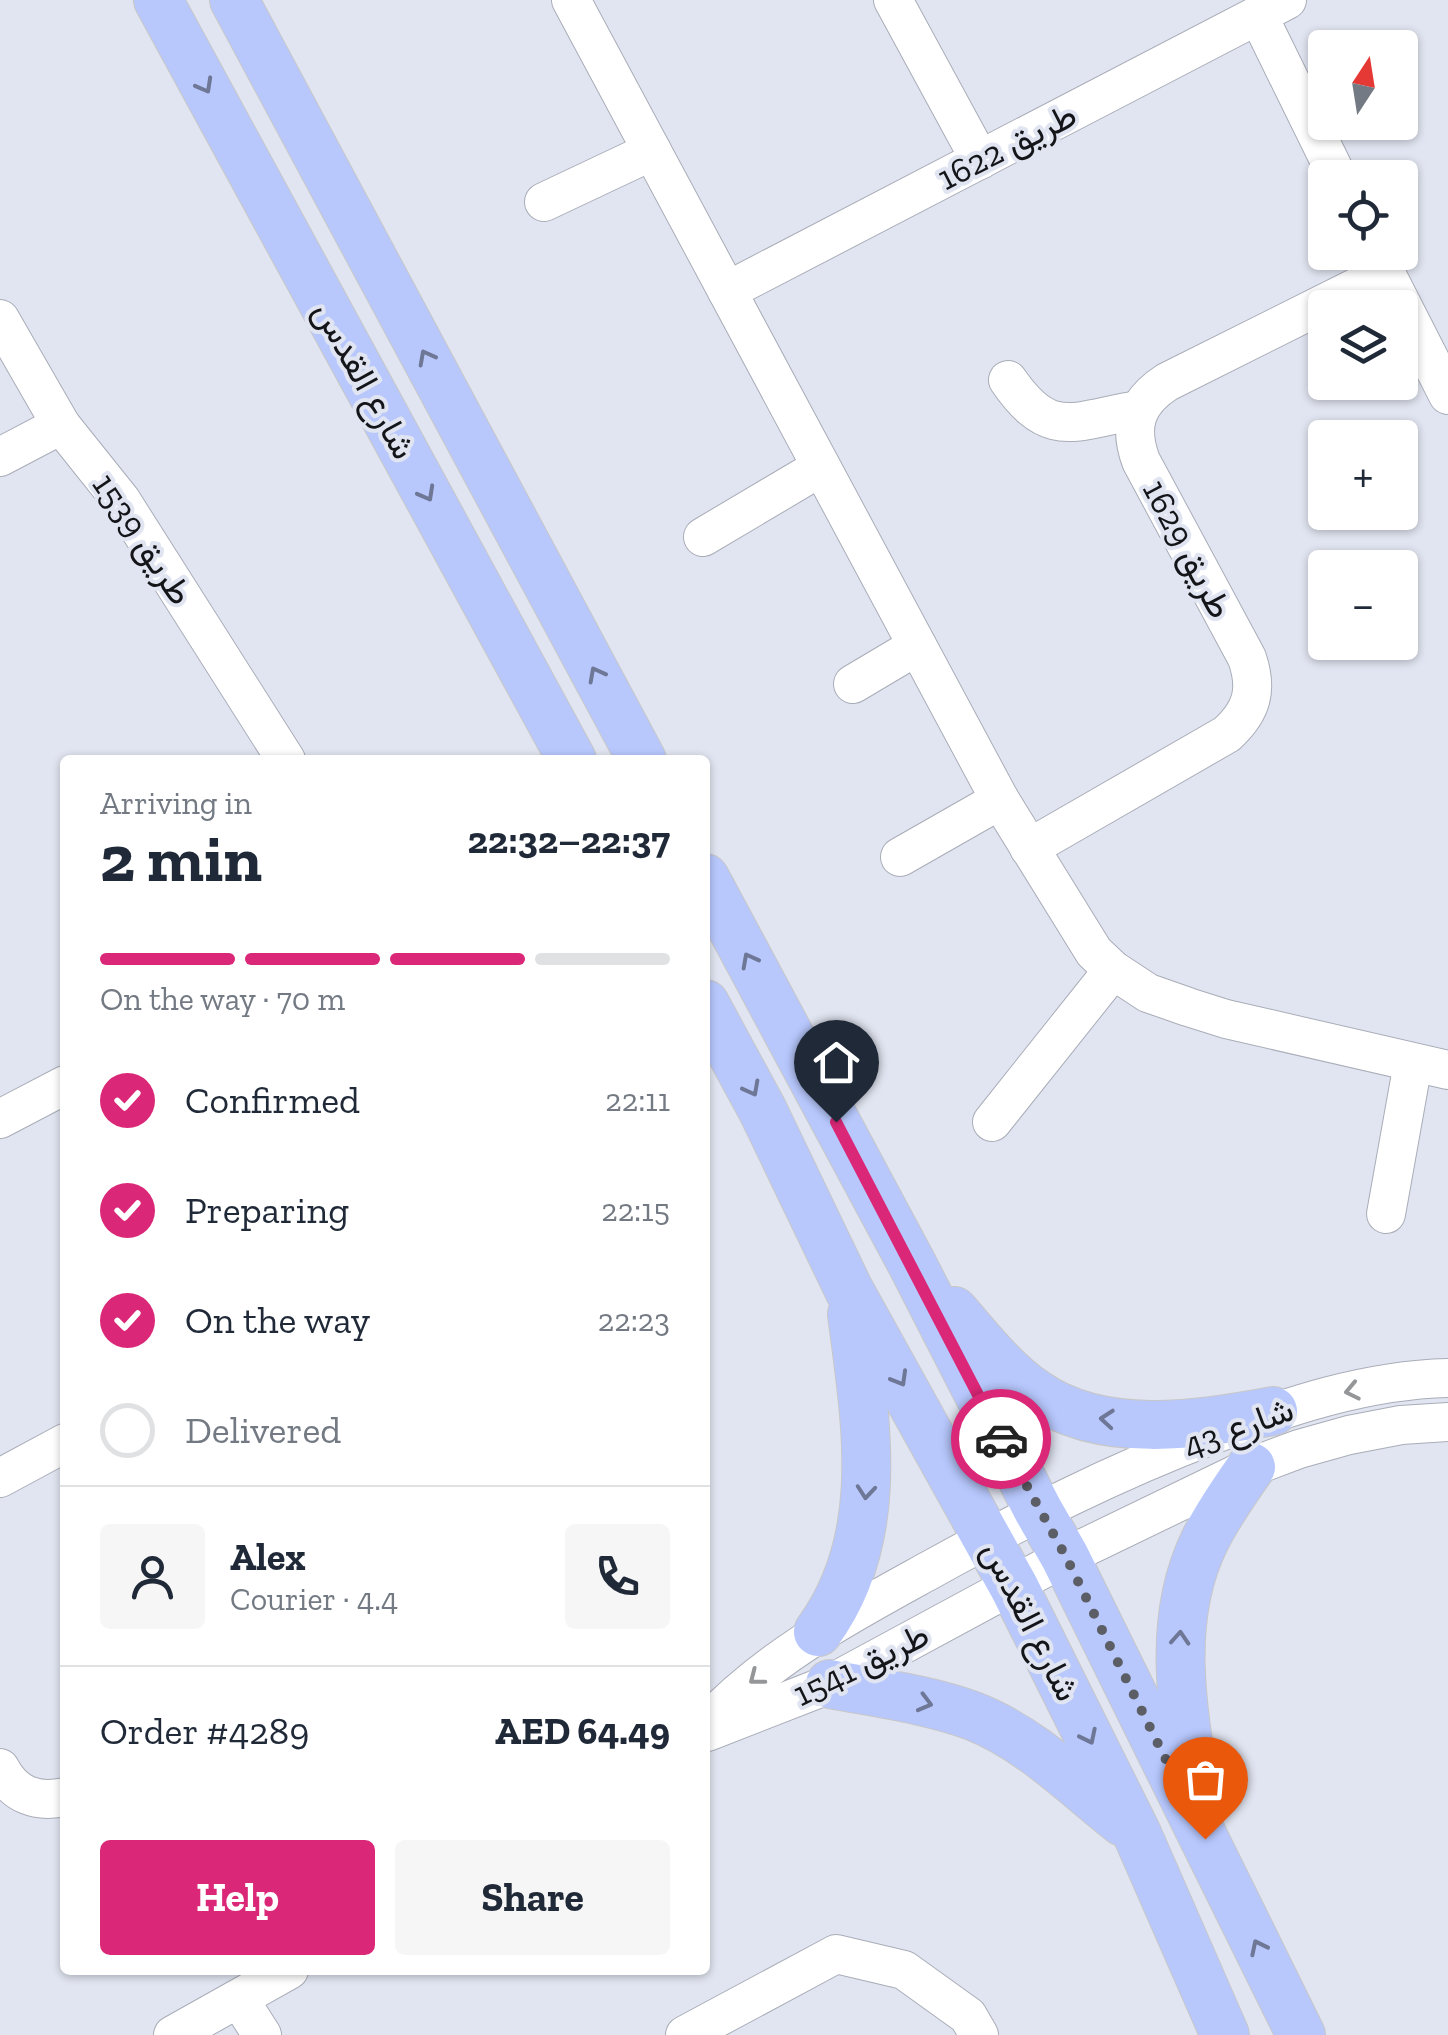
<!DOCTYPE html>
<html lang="en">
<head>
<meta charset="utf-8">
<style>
	body { margin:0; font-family:"Zilla Slab",Vazirmatn,serif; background:#f6f6f7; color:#1f2937; height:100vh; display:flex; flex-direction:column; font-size:38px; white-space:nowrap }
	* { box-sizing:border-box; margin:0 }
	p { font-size:32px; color:#747a83 }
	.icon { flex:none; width:55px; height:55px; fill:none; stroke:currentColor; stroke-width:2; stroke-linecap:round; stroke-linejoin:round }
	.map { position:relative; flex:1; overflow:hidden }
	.panel { position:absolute; left:60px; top:755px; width:650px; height:1220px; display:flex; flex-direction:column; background:#fff; border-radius:10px; box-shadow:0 2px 8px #0004 }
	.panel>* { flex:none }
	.needle { width:65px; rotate:12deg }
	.controls { position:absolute; left:1308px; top:30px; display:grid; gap:20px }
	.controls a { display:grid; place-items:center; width:110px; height:110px; border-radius:10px; background:#fff; box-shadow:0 2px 8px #0004; font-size:50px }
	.pin { position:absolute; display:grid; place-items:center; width:85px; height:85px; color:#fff; margin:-102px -42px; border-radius:50% 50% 50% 0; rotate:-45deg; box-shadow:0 0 10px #0007 }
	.pin .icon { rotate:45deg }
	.courier { position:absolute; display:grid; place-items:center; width:100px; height:100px; margin:-50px; border:8px solid #db2777; border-radius:50%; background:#fff; color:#222; box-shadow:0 2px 12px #0007 }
	.head em { font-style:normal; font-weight:800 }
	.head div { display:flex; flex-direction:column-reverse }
	.head { display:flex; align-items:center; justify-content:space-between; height:170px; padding:0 40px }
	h1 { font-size:65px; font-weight:800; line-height:75px }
	.bar { display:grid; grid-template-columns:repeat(4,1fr); gap:15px 10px; align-content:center; height:120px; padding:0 40px }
	.bar i { height:12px; border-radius:8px; background:#e0e1e3 }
	.bar .on { background:#db2777 }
	.bar p { grid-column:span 4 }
	.line { display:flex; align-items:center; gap:25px; padding:0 40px; border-top:2px solid #e0e1e3 }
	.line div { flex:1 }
	.round { display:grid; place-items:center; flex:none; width:105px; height:105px; border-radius:10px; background:#f6f6f7 }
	ol { padding:0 40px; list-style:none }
	li { display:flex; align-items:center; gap:30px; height:110px }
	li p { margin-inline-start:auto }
	li .icon { padding:10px; border-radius:50%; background:#db2777; color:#fff; stroke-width:4 }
	li:last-child { color:#747a83 }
	li i { width:55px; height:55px; border:5px solid #e0e1e3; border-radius:50% }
	.cta { display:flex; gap:20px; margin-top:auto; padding:20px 40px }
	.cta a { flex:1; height:115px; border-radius:10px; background:#db2777; color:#fff; font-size:40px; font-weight:800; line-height:115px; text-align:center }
	.cta a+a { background:#f6f6f7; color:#1f2937 }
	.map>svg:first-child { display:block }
</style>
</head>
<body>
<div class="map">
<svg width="1448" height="2035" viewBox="0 0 1448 2035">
	<rect width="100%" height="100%" fill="#e1e5f1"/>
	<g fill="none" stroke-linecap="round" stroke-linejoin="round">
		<defs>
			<g id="minor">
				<polyline points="571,0 1000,800 1094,952 1113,970 1148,993 1188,1007 1226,1019 1448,1070"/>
				<polyline points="893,0 980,160"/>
				<polyline points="1258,15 1338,178"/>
				<polyline points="544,202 652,151"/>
				<polyline points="1375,252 1448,395"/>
				<polyline points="727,291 1287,0"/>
				<polyline points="0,319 61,425 121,500 286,760"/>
				<path d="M 1008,380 C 1050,441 1073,421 1138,410"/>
				<polyline points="0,457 61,425"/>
				<polyline points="703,537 821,467"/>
				<polyline points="853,684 917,646"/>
				<path d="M 1029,848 L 1227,734 C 1252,711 1258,690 1247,658 L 1141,461 C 1128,426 1136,402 1167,382 L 1385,273"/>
				<polyline points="900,857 1000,800"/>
				<polyline points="0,1119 65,1085"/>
				<polyline points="992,1122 1113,970"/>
				<polyline points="1386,1214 1413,1063"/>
				<polyline points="0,1478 65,1443"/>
				<path d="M 705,1725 C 768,1657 850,1614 930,1570 C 1024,1518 1112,1473 1212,1435 C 1288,1406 1366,1380 1448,1378"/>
				<polyline points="707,1732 830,1684 1065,1557 1251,1467 1299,1449 1349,1435 1401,1425 1448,1422"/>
				<path d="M 0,1768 C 14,1795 36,1803 65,1797"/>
				<polyline points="239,1999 262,2035"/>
				<polyline points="173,2035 289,1970"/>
				<polyline points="685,2035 836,1954 904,1970 968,2016 979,2035"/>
			</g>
			<g id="major">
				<polyline points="158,0 572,760"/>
				<polyline points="234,0 642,760"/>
				<polyline points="705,878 911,1262 1038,1510 1065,1557 1301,2035"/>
				<polyline points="705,1004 763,1111 849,1290 1014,1587 1137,1834 1225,2035"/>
				<path d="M 954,1311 C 978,1339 1004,1372 1035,1393 C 1102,1440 1197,1425 1273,1411"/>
				<path d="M 818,1632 C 887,1538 866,1422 852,1314"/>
				<path d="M 830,1684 C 877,1693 927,1699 973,1716 C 1030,1738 1076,1785 1123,1822"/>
				<path d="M 1196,1791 C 1182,1708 1166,1619 1205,1540 C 1218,1514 1234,1491 1251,1467"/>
			</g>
		</defs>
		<use href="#minor" stroke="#a9adb8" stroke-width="40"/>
		<use href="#major" stroke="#c7c7c8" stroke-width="50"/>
		<use href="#minor" stroke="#fff" stroke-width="38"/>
		<use href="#major" stroke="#b8c8fd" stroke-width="48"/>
	</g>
	<defs><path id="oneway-chevron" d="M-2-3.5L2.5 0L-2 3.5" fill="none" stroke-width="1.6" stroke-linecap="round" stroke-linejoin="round" transform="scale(2.5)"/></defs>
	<g stroke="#6e7796">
		<use href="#oneway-chevron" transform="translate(205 86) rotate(61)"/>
		<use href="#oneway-chevron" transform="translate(426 357) rotate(-118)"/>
		<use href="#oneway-chevron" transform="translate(427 494) rotate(61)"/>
		<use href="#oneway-chevron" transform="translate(596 674) rotate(-118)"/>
		<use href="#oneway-chevron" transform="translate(749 960) rotate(-118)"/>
		<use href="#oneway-chevron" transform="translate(752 1089) rotate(62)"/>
		<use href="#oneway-chevron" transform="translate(900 1379) rotate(60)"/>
		<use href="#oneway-chevron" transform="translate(1107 1419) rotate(-175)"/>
		<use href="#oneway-chevron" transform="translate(866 1492) rotate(95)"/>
		<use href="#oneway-chevron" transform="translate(1180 1638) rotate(-86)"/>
		<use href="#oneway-chevron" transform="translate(925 1703) rotate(15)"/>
		<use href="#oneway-chevron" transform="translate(1089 1737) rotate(64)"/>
		<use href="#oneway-chevron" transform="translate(1258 1947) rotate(-116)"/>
	</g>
	<g stroke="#959698">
		<use href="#oneway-chevron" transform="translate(1352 1391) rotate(168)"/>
		<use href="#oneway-chevron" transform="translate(756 1678) rotate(142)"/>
	</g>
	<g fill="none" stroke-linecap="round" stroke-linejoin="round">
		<polyline stroke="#5c5e65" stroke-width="10" stroke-dasharray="0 18" points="1001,1439 1066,1557 1205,1839"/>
		<polyline stroke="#db2777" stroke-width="12" points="836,1122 1001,1439"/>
	</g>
	<g text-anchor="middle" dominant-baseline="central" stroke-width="8" stroke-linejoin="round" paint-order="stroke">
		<g font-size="35" fill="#141519" stroke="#e1e5f1">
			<text transform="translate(1007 146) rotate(-27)">طريق 1622</text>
			<text transform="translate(365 380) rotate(61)">شارع القدس</text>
			<text transform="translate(143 539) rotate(56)">طريق 1539</text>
			<text transform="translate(1188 549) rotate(62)">طريق 1629</text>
			<text transform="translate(1238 1427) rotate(-20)">شارع 43</text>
			<text transform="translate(1031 1621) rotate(63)">شارع القدس</text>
			<text transform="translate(861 1664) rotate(-26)">طريق 1541</text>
		</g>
	</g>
</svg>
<div class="controls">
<a><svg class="needle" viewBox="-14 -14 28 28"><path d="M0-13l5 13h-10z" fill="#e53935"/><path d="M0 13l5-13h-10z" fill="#747a83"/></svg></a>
<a><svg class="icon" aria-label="locate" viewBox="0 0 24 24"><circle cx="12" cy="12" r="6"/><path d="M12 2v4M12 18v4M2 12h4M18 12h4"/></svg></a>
<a><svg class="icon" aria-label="layers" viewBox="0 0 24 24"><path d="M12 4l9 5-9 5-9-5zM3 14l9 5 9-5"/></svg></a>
<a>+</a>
<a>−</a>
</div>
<div class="pin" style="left:1205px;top:1839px;background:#ea580c"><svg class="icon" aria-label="bag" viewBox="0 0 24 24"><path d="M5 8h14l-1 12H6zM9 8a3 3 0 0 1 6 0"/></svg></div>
<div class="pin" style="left:836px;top:1122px;background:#1f2937"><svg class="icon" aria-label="home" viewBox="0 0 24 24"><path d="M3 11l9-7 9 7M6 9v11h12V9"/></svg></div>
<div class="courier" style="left:1001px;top:1439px"><svg class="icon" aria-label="car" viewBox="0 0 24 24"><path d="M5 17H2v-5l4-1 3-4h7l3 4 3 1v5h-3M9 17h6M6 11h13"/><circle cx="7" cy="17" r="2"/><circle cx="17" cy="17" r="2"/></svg></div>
<section class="panel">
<div class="head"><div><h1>2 min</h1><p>Arriving in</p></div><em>22:32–22:37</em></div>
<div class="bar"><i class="on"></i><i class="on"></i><i class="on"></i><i></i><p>On the way · 70 m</p></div>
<ol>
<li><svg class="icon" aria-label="check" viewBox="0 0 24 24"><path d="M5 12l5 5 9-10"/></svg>Confirmed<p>22:11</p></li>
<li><svg class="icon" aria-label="check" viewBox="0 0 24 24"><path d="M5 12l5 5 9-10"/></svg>Preparing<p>22:15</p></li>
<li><svg class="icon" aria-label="check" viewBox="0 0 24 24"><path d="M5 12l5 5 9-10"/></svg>On the way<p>22:23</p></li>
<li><i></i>Delivered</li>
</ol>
<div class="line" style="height:180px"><a class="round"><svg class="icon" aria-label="person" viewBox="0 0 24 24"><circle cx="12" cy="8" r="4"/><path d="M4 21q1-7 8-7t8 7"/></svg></a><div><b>Alex</b><p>Courier · 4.4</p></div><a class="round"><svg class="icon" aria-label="phone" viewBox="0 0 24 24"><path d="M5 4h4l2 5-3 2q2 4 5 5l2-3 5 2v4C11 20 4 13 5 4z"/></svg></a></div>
<div class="line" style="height:130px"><div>Order #4289</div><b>AED 64.49</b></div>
<div class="cta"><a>Help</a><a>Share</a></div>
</section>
</div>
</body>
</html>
